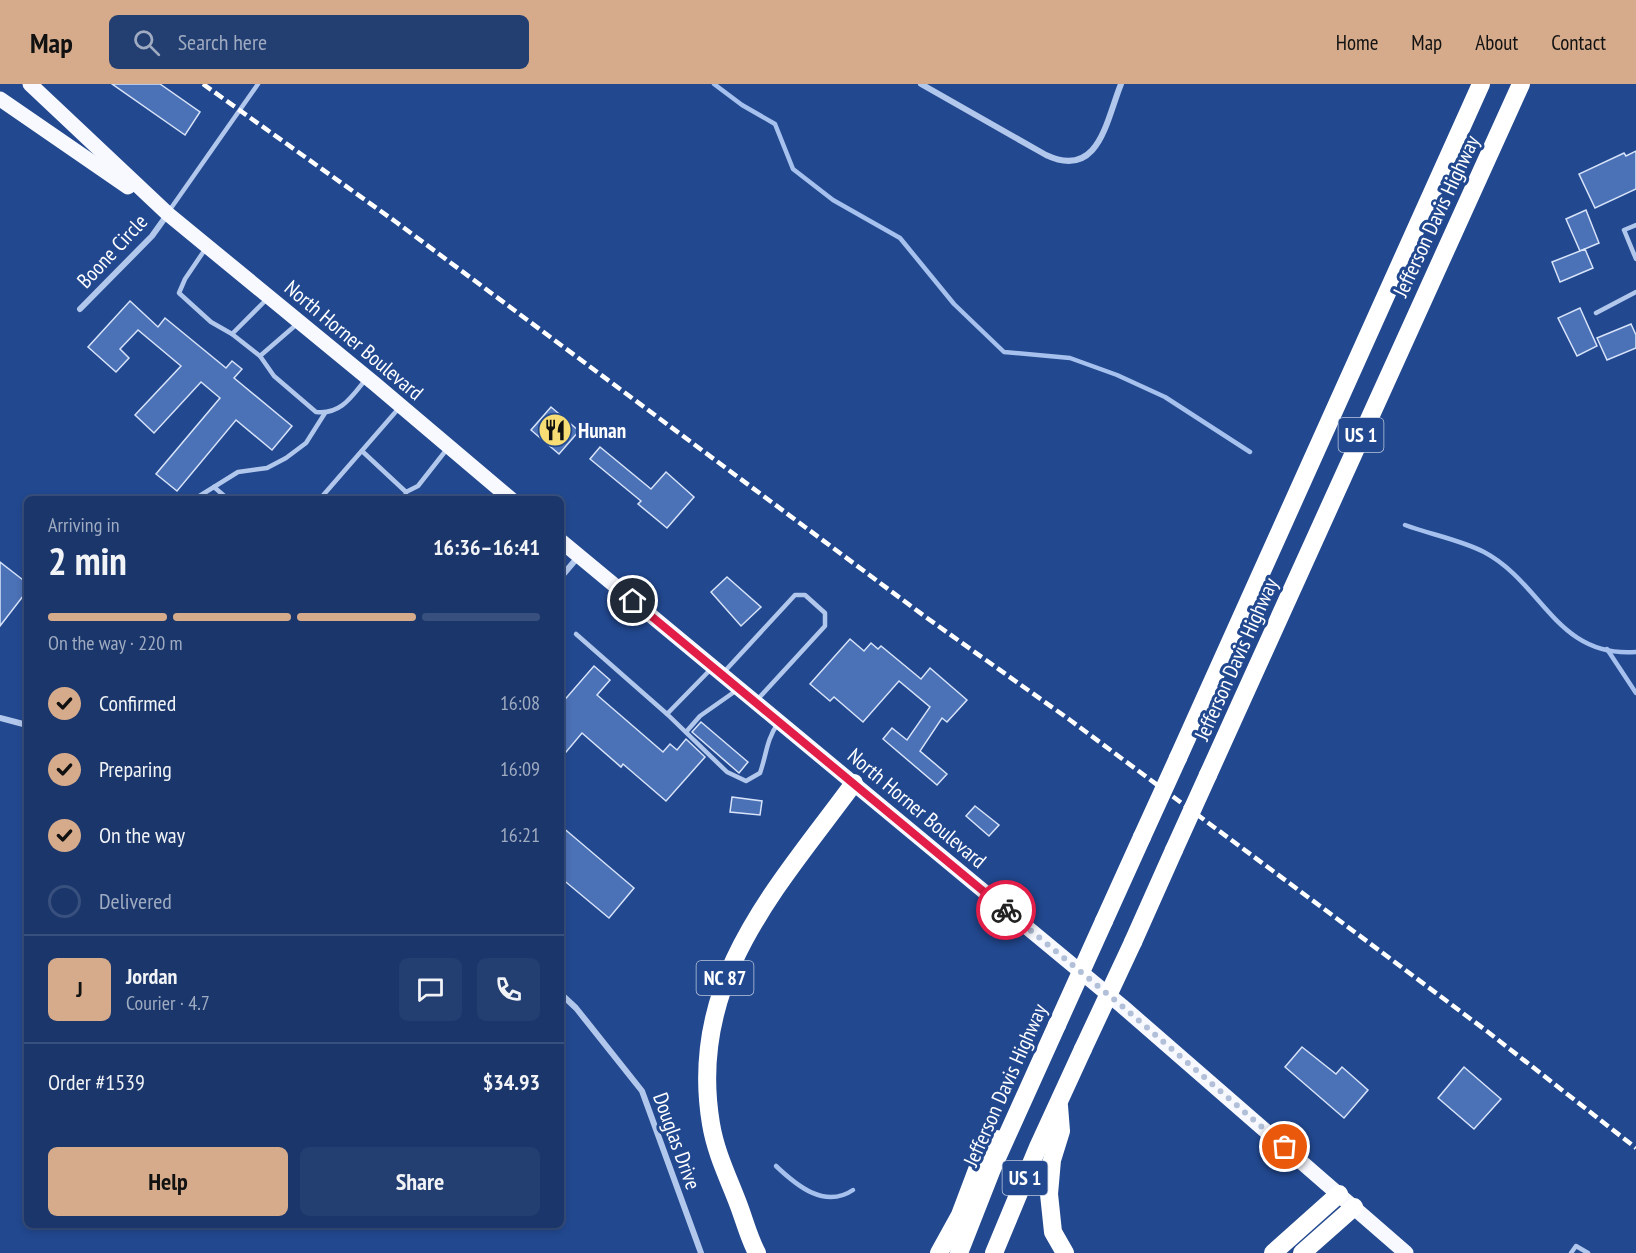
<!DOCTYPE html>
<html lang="en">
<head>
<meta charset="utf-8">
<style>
	body { margin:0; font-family:"PT Sans Narrow",sans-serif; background:#233e71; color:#f1f3f6; height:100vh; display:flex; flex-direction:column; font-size:22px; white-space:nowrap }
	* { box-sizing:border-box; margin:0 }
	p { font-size:20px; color:#9fabc1 }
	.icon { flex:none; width:33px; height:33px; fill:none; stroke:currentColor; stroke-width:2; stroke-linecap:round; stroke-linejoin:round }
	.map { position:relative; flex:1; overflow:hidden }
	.panel { position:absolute; left:24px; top:412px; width:540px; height:732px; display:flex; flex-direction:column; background:#1a366b; border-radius:9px; box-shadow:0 3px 9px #0003,0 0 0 2px #38507e }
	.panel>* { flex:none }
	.pin { position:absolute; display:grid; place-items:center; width:51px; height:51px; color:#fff; margin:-26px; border:3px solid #fff; border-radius:50%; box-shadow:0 2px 6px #0007 }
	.courier { position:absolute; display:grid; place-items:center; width:60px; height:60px; margin:-30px; border:4px solid #e11d48; border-radius:50%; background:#fff; color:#222; box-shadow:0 2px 8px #0007 }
	.summary em { font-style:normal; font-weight:700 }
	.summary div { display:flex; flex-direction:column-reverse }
	.summary { display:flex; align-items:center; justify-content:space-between; height:102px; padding:0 24px }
	h1 { font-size:39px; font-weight:700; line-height:45px }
	.bar { display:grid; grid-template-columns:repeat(4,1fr); gap:9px 6px; align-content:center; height:72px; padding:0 24px }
	.bar i { height:8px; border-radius:4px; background:#38507e }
	.bar .active { background:#d6ab8b }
	.bar p { grid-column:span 4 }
	.line { display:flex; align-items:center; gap:15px; padding:0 24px; border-top:2px solid #38507e }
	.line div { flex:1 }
	.round { display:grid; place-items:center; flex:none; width:63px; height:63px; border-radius:9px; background:#233e71 }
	ol { padding:0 24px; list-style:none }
	li { display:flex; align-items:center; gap:18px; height:66px }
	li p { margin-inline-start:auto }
	li .icon { padding:6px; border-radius:50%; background:#d6ab8b; color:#111; stroke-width:4 }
	li:last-child { color:#9fabc1 }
	li i { width:33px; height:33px; border:3px solid #38507e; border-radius:50% }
	.action { display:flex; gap:12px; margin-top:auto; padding:12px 24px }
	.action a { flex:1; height:69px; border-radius:9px; background:#d6ab8b; color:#111; font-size:24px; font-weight:700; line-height:69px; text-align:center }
	.action a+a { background:#233e71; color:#f1f3f6 }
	header { display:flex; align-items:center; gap:36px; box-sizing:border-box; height:84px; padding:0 30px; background:#d6ab8b; color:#111 }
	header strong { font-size:28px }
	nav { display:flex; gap:33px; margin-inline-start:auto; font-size:21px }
	.search { width:420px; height:54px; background:#233e71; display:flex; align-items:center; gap:15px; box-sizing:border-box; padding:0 21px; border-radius:9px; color:#9fabc1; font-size:22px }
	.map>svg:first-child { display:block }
</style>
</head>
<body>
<header>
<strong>Map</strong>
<div class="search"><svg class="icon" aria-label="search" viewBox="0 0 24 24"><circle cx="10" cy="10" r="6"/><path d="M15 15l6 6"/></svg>Search here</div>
<nav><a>Home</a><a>Map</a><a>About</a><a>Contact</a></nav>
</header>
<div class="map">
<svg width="1636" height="1169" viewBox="0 0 1636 1169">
	<rect width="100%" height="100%" fill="#22488f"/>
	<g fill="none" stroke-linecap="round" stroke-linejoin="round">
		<g stroke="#a6c1ed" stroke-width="4.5">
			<polyline points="714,0 742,21 775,40 793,85 833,116 900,154 954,220 1004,268 1070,274 1117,291 1165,313 1250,368"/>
			<path d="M 1405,441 C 1429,450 1461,456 1484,468 C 1543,499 1556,574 1636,568"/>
			<polyline points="1607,565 1636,609"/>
			<path d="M 776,1082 C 797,1102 825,1125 853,1106"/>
		</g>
	</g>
	<g fill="#4b71b6" stroke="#d7e3f9" stroke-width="1.5">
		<polygon points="112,0 160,0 200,28 185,51"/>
		<polygon points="1636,67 1636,105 1595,124 1579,90 1624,69 1626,72"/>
		<polygon points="1586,126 1599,159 1580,167 1566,135"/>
		<polygon points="1585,165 1593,184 1560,198 1552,178"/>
		<polygon points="130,217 158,243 165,234 226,284 232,277 242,285 234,294 292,342 272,366 236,336 177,407 156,390 220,314 201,298 154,349 135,331 181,282 138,246 120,265 129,274 116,288 88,263"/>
		<polygon points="1580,224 1597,262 1577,272 1558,234"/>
		<polygon points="1631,240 1636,251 1636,264 1607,276 1597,254"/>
		<polygon points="551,323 579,347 559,370 531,346"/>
		<polygon points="600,363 651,405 666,388 694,413 667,444 638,420 641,417 590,375"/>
		<polygon points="0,478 27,499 27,507 0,542"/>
		<polygon points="727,493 761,523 741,542 711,508"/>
		<polygon points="850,555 864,567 871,559 878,565 881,562 921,595 930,584 967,616 947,638 942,634 920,667 947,690 937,701 883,655 892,644 907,656 930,623 899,597 863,638 834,613 830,617 810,600"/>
		<polygon points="594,582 610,596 597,611 663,668 670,660 677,666 686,655 705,673 666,717 623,680 621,683 582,649 561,674 561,620"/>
		<polygon points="701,638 748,678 739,689 692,648"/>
		<polygon points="732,713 762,717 760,731 730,728"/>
		<polygon points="975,722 999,741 989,752 966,732"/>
		<polygon points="561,742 634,804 609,834 561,794"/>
		<polygon points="1302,963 1336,990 1342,983 1368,1006 1344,1034 1285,983"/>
		<polygon points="1464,983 1501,1015 1474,1045 1438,1014"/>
	</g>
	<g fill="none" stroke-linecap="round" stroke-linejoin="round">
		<g stroke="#b2c7ec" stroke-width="4.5">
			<polyline points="169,127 258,0"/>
			<polyline points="1636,141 1624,146 1636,175"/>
			<polyline points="206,164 185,195 179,209 211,238 232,250 268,214"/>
			<polyline points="1596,229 1636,208"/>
			<polyline points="232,250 260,272 297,240"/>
			<path d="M 260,272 L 274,292 L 316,328 C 341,331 352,312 366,295"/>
			<polyline points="362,367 406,408 405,416"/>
			<polyline points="214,403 229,416"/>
			<polyline points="406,408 418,402 447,365"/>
			<polyline points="193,416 238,388 267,384 286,374 306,359 325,329"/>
			<polyline points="319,416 399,324"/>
			<polyline points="576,550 667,630 710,586"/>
			<polyline points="724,588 795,511 805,511 825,529 825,542 757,616"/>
			<path d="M 667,630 L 727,688 L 746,697 L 760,689 C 767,669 766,657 778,639"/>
			<polyline points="686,648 700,632 737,606"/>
			<polyline points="1571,1169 1576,1162 1588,1169"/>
		</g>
		<g stroke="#b2c7ec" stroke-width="6">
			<path d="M 921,0 L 1046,71 C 1099,96 1106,37 1121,0"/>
			<polyline points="80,225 152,152 167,131"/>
			<polyline points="561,493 578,473"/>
			<polyline points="0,634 27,641"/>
			<polyline points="561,910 576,924 642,1007 701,1169"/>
		</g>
		<g stroke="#f7f9ff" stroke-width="15">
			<polyline points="30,0 168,130 375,300 512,416"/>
			<polyline points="0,15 128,103"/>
			<polyline points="561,457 1122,922 1406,1169"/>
		</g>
		<g stroke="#fff" stroke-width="18">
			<polyline points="1178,674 1481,0"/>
			<polyline points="1208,691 1521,0"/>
			<polyline points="1104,837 1142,753"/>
			<polyline points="1133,858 1174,766"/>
			<polyline points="1059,1022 1061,1047 1052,1076 1049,1110 1053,1148 1065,1169"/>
			<path d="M 757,1169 C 749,1154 745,1138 739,1122 C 729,1095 716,1070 711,1040 C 687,898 776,805 854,699"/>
			<polyline points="939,1169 960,1131 980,1078 997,1055"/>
			<polyline points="959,1169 992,1085 1057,941"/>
			<polyline points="994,1169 1038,1063 1083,965"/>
			<polyline points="1273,1169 1339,1110"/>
			<polyline points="1302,1169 1354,1123"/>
		</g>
		<polyline stroke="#fff" stroke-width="4.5" stroke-dasharray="10 4.5" stroke-linecap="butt" points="203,0 396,138 927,534 1070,636 1320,822 1488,948 1636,1064"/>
		<g stroke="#fff" stroke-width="18">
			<polyline points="1142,753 1178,674"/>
			<polyline points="1174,766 1208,691"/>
			<polyline points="1057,941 1104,837"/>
			<polyline points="1083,965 1133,858"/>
		</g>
	</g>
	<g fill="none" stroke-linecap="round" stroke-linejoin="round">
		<polyline stroke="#b2bfd8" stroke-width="6" stroke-dasharray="0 10.8" points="1006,826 1122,922 1285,1063"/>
		<polyline stroke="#e11d48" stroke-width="8" points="633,517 1006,826"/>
	</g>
	<defs>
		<symbol id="restaurant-disc" viewBox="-11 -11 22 22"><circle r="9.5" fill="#f8dd74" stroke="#22488f"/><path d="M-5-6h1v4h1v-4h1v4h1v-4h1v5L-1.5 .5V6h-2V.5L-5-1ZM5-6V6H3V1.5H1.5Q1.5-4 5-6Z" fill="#111"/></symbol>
	</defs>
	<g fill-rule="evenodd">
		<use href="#restaurant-disc" x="536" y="327" width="38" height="38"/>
	</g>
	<g text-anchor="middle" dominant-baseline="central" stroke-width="6" stroke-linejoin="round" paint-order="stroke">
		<g fill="#22488f" stroke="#bdc8dd" stroke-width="1.5">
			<rect x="1338.5" y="334" width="45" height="34" rx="4.5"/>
			<rect x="696.5" y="877" width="57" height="34" rx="4.5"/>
			<rect x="1002.5" y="1077" width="45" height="34" rx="4.5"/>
		</g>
		<g font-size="20" font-weight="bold" fill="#fff">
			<text x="1361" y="351">US 1</text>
			<text x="725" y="894">NC 87</text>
			<text x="1025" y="1094">US 1</text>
		</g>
		<g font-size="21" fill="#fff" stroke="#22488f">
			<text transform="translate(1436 132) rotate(-65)">Jefferson Davis Highway</text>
			<text transform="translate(112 167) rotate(-47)">Boone Circle</text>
			<text transform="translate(354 256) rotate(40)">North Horner Boulevard</text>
			<text transform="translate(1236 575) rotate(-66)">Jefferson Davis Highway</text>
			<text transform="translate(917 724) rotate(40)">North Horner Boulevard</text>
			<text transform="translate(1005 1001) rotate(-66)">Jefferson Davis Highway</text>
			<text transform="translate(677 1057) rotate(70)">Douglas Drive</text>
		</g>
		<g font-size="21" font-weight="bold" fill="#fff" stroke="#22488f" text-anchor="start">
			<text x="578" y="346">Hunan</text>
		</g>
	</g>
</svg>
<div class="pin" style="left:1285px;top:1063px;background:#ea580c"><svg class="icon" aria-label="bag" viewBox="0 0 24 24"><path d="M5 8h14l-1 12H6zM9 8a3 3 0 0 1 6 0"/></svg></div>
<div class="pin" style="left:633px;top:517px;background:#1f2937"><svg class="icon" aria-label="home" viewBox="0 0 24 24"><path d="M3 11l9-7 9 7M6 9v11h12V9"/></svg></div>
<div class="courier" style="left:1006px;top:826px"><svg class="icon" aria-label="bike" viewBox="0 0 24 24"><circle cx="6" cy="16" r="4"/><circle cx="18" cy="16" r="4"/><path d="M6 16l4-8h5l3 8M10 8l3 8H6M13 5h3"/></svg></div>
<section class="panel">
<div class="summary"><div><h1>2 min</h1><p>Arriving in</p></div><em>16:36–16:41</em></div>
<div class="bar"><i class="active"></i><i class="active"></i><i class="active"></i><i></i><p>On the way · 220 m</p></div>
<ol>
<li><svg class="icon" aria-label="check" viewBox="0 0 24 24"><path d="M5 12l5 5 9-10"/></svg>Confirmed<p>16:08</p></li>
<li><svg class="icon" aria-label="check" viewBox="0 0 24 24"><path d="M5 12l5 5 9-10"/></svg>Preparing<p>16:09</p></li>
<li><svg class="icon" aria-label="check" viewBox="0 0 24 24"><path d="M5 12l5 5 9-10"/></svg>On the way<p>16:21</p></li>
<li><i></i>Delivered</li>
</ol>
<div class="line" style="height:108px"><b class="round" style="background:#d6ab8b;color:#111">J</b><div><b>Jordan</b><p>Courier · 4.7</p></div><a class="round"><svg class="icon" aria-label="chat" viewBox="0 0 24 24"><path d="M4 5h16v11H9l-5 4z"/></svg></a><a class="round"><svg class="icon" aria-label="phone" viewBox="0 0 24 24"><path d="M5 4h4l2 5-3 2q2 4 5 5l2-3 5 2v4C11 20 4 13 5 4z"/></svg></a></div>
<div class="line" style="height:78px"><div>Order #1539</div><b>$34.93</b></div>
<div class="action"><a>Help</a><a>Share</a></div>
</section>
</div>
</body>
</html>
